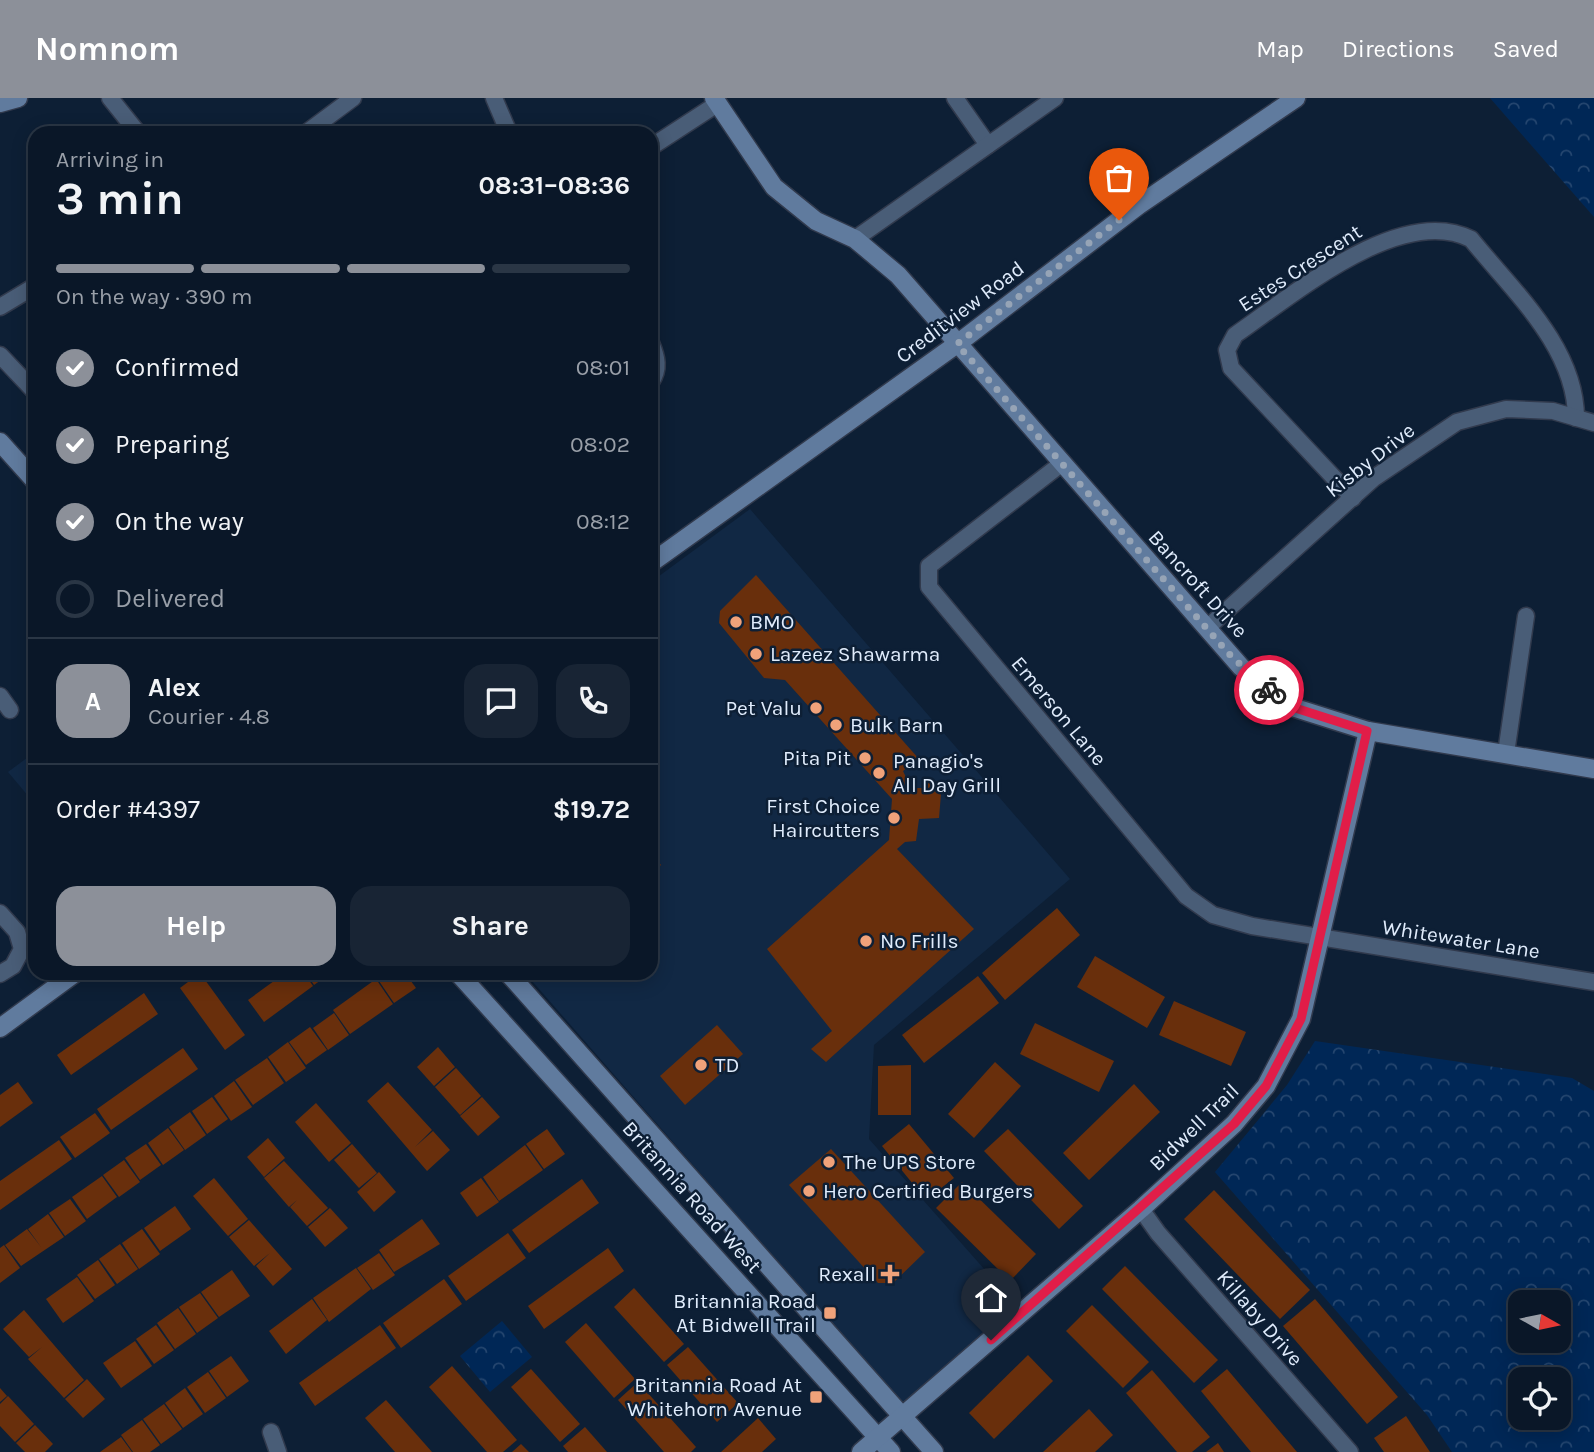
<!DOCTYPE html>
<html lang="en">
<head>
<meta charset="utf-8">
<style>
	body { margin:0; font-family:Karla,sans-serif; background:#182434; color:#f1f3f6; height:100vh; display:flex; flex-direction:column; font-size:26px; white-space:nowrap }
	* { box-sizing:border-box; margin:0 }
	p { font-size:23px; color:#999fa8 }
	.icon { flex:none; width:38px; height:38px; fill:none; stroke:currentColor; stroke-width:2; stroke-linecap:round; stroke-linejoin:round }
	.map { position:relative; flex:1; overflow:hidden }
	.details { position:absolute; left:28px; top:28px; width:630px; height:854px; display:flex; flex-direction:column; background:#0a1728; border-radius:21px; box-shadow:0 4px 18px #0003,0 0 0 2px #2a3645 }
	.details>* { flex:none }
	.needle { width:46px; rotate:99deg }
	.fabs { position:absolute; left:1508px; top:1192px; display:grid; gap:14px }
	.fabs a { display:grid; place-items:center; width:63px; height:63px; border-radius:14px; background:#0a1728; box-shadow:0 4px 18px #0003,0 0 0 2px #2a3645; font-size:35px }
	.pin { position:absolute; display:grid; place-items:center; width:60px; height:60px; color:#fff; margin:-72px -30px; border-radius:50% 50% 50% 0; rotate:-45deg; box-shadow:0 0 7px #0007 }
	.pin .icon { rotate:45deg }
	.courier { position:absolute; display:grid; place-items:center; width:70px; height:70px; margin:-35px; border:5px solid #e11d48; border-radius:50%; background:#fff; color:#222; box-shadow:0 2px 9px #0007 }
	.summary em { font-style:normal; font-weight:700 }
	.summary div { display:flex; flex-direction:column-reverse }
	.summary { display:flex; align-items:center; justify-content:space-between; height:119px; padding:0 28px }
	h1 { font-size:46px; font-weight:700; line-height:52px }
	.bar { display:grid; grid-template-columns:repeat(4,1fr); gap:10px 7px; align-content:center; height:84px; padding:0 28px }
	.bar i { height:9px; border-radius:5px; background:#2a3645 }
	.bar .selected { background:#8c9099 }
	.bar p { grid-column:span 4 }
	.line { display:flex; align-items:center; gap:18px; padding:0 28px; border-top:2px solid #2a3645 }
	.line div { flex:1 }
	.round { display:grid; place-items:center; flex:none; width:74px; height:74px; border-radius:21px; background:#182434 }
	ol { padding:0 28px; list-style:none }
	li { display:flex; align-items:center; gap:21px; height:77px }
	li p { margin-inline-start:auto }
	li .icon { padding:7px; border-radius:50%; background:#8c9099; color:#fff; stroke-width:4 }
	li:last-child { color:#999fa8 }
	li i { width:38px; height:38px; border:4px solid #2a3645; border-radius:50% }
	.button { display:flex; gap:14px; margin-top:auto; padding:14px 28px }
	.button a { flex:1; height:80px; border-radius:21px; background:#8c9099; color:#fff; font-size:28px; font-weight:700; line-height:80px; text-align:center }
	.button a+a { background:#182434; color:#f1f3f6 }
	header { display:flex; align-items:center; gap:42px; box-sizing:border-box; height:98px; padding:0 35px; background:#8c9099; color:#fff }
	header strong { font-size:33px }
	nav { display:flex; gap:38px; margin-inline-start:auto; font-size:24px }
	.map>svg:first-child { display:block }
</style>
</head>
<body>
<header>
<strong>Nomnom</strong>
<nav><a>Map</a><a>Directions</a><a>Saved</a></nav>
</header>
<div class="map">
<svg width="1594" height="1354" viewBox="0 0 1594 1354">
	<defs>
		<pattern id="forest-crowns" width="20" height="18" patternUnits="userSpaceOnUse" patternTransform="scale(1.75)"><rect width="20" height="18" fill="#002756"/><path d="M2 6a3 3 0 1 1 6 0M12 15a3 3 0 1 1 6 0" fill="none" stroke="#25466f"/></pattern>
	</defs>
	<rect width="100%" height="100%" fill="#0d1f35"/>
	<g fill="#112844">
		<polygon points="750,411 1070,781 874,947 869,1041 1017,1208 905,1309 525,875 651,875 651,484"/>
		<polygon points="35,654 35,706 8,674"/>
	</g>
	<g fill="url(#forest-crowns)" fill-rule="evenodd">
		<polygon points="1490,0 1594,0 1594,119"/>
		<path d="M 1315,943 L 1572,980 L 1594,993 L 1594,1354 L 1452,1354 L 1427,1317 L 1215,1074 L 1287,987 ZM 1521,1204 L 1559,1204 L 1559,1242 L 1521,1242 ZM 1521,1281 L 1559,1281 L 1559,1320 L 1521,1320 Z"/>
		<polygon points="502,1223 532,1259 490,1294 460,1258"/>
	</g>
	<g fill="#692f0c">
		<polygon points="756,477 919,661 903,673 911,690 927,690 928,683 942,684 939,720 919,721 916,743 905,744 897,751 974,831 826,964 811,951 832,933 767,851 889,742 892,701 785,582 764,580 719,525 720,513"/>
		<polygon points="651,755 661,767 651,776"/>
		<polygon points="1057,810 1080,837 1005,902 982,875"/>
		<polygon points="1095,858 1165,899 1147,930 1077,889"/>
		<polygon points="200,875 245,937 225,952 180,890"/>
		<polygon points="285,875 304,875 313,888 264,924 248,902"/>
		<polygon points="306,875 331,875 314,887"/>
		<polygon points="390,875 405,875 416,890 394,905 379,883"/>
		<polygon points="978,878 999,905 924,965 902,937"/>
		<polygon points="376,881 393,906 350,936 333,912"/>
		<polygon points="144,895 158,916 71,977 57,957"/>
		<polygon points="1174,903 1246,934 1231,968 1159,937"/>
		<polygon points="334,915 349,937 328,952 313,930"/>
		<polygon points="1035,925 1114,963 1099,994 1020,956"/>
		<polygon points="717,927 743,956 685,1007 660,978"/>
		<polygon points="310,929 327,952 306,967 289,944"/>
		<polygon points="288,944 306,970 286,984 268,959"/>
		<polygon points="438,949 455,969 434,988 417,969"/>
		<polygon points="183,950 198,971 111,1032 97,1011"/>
		<polygon points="267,960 284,985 253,1007 235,982"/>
		<polygon points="995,964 1021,988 974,1040 948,1016"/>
		<polygon points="911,967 911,1017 878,1017 878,968"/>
		<polygon points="456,970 481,998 460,1017 435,989"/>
		<polygon points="234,983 252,1009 231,1023 214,998"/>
		<polygon points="18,984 33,1005 0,1029 0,997"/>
		<polygon points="388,984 432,1032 415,1049 433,1033 450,1052 427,1073 367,1003"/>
		<polygon points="1134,986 1160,1014 1089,1082 1063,1055"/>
		<polygon points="212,999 228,1021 207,1036 192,1013"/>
		<polygon points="482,999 500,1019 478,1038 460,1018"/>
		<polygon points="316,1005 351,1045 329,1064 295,1024"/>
		<polygon points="190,1014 206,1037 185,1052 169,1029"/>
		<polygon points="95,1015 110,1035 75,1060 60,1039"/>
		<polygon points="909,1026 954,1080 926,1102 882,1048"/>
		<polygon points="168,1030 184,1052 163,1067 148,1045"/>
		<polygon points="547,1031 565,1056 544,1071 526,1046"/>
		<polygon points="1008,1031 1083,1108 1059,1131 984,1053"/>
		<polygon points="268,1040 285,1060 264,1079 247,1059"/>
		<polygon points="59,1042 72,1061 0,1112 0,1083"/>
		<polygon points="146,1046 161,1067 140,1082 125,1060"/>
		<polygon points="352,1046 377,1075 359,1090 334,1062"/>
		<polygon points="525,1047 543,1072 499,1103 483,1079"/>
		<polygon points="831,1051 925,1154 893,1185 878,1185 789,1087"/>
		<polygon points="124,1062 140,1084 119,1099 103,1077"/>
		<polygon points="284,1063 328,1110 307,1128 290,1109 297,1102 289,1109 264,1080"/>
		<polygon points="379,1074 396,1094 374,1114 357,1094"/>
		<polygon points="102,1078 117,1099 87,1121 72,1099"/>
		<polygon points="214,1080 248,1121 228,1138 193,1098"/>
		<polygon points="481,1080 499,1104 477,1119 460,1095"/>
		<polygon points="582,1081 599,1105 529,1155 512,1132"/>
		<polygon points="962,1084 1036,1156 1010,1183 936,1110"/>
		<polygon points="1214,1092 1310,1192 1280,1221 1184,1121"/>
		<polygon points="70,1101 86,1123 65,1138 49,1115"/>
		<polygon points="175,1108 191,1131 160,1153 144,1130"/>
		<polygon points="330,1110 348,1130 325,1149 308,1129"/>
		<polygon points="48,1116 64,1139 21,1168 5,1147 27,1131 41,1149 28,1131"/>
		<polygon points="422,1121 440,1146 394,1174 379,1152"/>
		<polygon points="249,1122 292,1171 273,1188 256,1168 270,1155 254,1168 229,1139"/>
		<polygon points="142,1131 160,1156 139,1171 122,1145"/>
		<polygon points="508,1135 526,1160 466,1203 448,1178"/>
		<polygon points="120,1146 138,1171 117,1186 99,1161"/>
		<polygon points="4,1147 20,1170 0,1185 0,1150"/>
		<polygon points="608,1150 624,1173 544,1231 528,1208"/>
		<polygon points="379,1155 395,1177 373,1192 357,1170"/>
		<polygon points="98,1162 115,1187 95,1201 77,1177"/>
		<polygon points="1125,1168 1218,1262 1194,1285 1102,1191"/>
		<polygon points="356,1170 371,1191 329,1224 313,1200"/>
		<polygon points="232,1172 250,1198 219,1219 201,1194"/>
		<polygon points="77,1179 94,1203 63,1225 46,1201"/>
		<polygon points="444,1181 462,1206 401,1250 383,1225"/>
		<polygon points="634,1190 684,1246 664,1264 614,1209"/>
		<polygon points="200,1195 218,1220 197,1235 179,1209"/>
		<polygon points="312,1201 327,1222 286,1256 269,1233"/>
		<polygon points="1315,1201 1398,1299 1367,1326 1283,1228"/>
		<polygon points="1092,1207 1149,1264 1123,1290 1066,1233"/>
		<polygon points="178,1210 196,1236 175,1251 157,1225"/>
		<polygon points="24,1212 84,1282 64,1300 28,1261 42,1249 29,1259 3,1231"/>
		<polygon points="586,1225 635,1281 614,1300 565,1244"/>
		<polygon points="156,1227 174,1252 154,1266 136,1241"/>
		<polygon points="380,1227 396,1250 315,1308 299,1285"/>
		<polygon points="135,1243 152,1268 121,1290 103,1265"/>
		<polygon points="688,1249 738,1305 717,1324 667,1267"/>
		<polygon points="1028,1257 1053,1283 994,1341 969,1315"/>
		<polygon points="231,1258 249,1283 227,1299 209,1273"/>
		<polygon points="452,1268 517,1342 503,1354 487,1354 429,1289"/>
		<polygon points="531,1271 580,1326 560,1344 511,1289"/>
		<polygon points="1227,1271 1297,1354 1251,1354 1201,1293"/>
		<polygon points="1152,1272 1210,1339 1192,1354 1177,1354 1126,1295"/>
		<polygon points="208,1274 226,1300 205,1315 187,1289"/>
		<polygon points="87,1281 105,1301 83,1320 65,1301"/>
		<polygon points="638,1284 696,1349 691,1354 664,1354 618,1302"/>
		<polygon points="0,1290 7,1298 0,1304"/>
		<polygon points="185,1290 203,1316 183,1330 165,1305"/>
		<polygon points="8,1298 34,1326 15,1344 0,1328 0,1306"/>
		<polygon points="386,1302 432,1354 395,1354 365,1320"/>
		<polygon points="164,1306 182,1331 161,1346 143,1321"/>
		<polygon points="1089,1311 1113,1337 1095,1354 1043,1354"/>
		<polygon points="1406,1318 1430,1354 1384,1354 1374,1340"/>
		<polygon points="758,1320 776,1341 762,1354 721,1354"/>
		<polygon points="142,1322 160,1347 150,1354 133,1354 121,1337"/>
		<polygon points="35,1327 53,1346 45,1354 25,1354 16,1345"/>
		<polygon points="585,1329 607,1354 568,1354 563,1348"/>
		<polygon points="121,1339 132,1354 100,1354"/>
		<polygon points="1218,1345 1224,1354 1206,1354"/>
		<polygon points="521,1346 529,1354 512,1354"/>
	</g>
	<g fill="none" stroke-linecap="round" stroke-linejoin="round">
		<defs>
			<g id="street">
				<polyline points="110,0 138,35"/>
				<polyline points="494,0 509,35"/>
				<polyline points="955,0 988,47"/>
				<polyline points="306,35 353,0"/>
				<polyline points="651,49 717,6"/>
				<polyline points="855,141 1055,0"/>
				<polyline points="0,209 35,188"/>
				<path d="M 651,245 C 657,259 660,271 651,284"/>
				<polyline points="0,257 35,294"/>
				<polyline points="1061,366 929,468 929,489 1186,798 1213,817 1252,828 1594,884"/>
				<path d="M 1353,400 L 1231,270 L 1227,252 L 1235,237 C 1292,198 1400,105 1471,141 C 1512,192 1576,249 1576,320"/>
				<polyline points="1207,530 1374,380 1457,324 1506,311 1553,313 1594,325"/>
				<polyline points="0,598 10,612"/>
				<polyline points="1506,655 1526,518"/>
				<polyline points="0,815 17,834 22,851 13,868 0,876"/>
				<polyline points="1141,1111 1158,1135 1350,1354"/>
				<polyline points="271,1334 278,1354"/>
			</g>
			<g id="secondary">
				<polyline points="714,0 774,89 816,123 855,141 898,177 1241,569 1289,608 1368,633 1594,671"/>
				<polyline points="0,5 18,0"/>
				<polyline points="0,344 35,383"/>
				<polyline points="651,465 957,246 1139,107 1296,0"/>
				<polyline points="458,875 891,1354"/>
				<polyline points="508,875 934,1354"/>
				<polyline points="0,930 75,875"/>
				<polyline points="861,1354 1141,1111 1234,1026 1266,988 1301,921 1368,633"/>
			</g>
		</defs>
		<use href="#street" stroke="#313a4d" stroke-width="19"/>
		<use href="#secondary" stroke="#313a4d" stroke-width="21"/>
		<use href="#street" stroke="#495d77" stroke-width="16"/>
		<use href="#secondary" stroke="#607b9e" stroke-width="18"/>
	</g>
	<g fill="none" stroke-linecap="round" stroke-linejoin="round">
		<polyline stroke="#96a4b6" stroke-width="7" stroke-dasharray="0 12.6" points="1119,122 957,246 1231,558 1269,592"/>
		<polyline stroke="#e11d48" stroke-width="9" points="991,1242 1234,1026 1266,988 1301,921 1367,633 1289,608 1269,592"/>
	</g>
	<g fill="#f0a27a" stroke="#0d1f35" stroke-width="2.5">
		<circle cx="736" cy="524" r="7"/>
		<circle cx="756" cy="556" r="7"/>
		<circle cx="816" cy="610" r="7"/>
		<circle cx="836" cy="627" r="7"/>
		<circle cx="865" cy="660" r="7"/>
		<circle cx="879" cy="675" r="7"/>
		<circle cx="894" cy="720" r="7"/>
		<circle cx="866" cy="843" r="7"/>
		<circle cx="701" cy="967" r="7"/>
		<circle cx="829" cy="1064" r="7"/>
		<circle cx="809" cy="1093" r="7"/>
		<path d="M886.5 1165.5h7v7h7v7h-7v7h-7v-7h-7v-7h7z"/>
		<rect x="823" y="1208" width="14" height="14" rx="3.5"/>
		<rect x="809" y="1292" width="14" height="14" rx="3.5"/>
	</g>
	<g text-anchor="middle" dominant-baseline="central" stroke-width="5" stroke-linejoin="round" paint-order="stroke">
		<g font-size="21" fill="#e0ecfc" stroke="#0d1f35">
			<text transform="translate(1300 170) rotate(-33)">Estes Crescent</text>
			<text transform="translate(960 214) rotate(-37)">Creditview Road</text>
			<text transform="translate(1370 362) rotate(-38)">Kisby Drive</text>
			<text transform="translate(1198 486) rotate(48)">Bancroft Drive</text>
			<text transform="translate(1059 613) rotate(50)">Emerson Lane</text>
			<text transform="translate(1461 841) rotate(9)">Whitewater Lane</text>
			<text transform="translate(1194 1029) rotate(-44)">Bidwell Trail</text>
			<text transform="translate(692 1099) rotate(48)">Britannia Road West</text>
			<text transform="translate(1260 1220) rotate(49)">Killaby Drive</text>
		</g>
		<g font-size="21" fill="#e0ecfc" stroke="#0d1f35" text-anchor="start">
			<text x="750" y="524">BMO</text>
			<text x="770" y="556">Lazeez Shawarma</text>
			<text x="802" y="610" text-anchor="end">Pet Valu</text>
			<text x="850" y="627">Bulk Barn</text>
			<text x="851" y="660" text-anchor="end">Pita Pit</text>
			<text x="893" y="663">Panagio's<tspan x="893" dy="24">All Day Grill</tspan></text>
			<text x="880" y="708" text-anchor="end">First Choice<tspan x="880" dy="24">Haircutters</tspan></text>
			<text x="880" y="843">No Frills</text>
			<text x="715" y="967">TD</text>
			<text x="843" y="1064">The UPS Store</text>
			<text x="823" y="1093">Hero Certified Burgers</text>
			<text x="876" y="1176" text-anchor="end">Rexall</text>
			<text x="816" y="1203" text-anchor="end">Britannia Road<tspan x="816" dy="24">At Bidwell Trail</tspan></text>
			<text x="802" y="1287" text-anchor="end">Britannia Road At<tspan x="802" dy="24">Whitehorn Avenue</tspan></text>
		</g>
	</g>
</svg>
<div class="fabs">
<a><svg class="needle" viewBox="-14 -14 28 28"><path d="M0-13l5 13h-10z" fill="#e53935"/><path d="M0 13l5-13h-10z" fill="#999fa8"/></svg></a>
<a><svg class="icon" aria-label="locate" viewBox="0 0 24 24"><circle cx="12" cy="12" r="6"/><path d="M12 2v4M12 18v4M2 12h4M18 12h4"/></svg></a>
</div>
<div class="pin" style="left:1119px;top:122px;background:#ea580c"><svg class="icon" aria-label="bag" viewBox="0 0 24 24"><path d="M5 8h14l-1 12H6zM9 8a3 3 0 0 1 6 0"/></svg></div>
<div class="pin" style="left:991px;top:1242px;background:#1f2937"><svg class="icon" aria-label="home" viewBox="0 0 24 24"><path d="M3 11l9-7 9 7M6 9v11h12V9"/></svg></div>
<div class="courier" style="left:1269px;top:592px"><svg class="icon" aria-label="bike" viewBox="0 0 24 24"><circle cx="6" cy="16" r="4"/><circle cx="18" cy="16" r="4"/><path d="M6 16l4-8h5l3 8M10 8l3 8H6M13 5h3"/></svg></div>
<section class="details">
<div class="summary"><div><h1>3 min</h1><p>Arriving in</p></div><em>08:31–08:36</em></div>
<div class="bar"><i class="selected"></i><i class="selected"></i><i class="selected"></i><i></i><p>On the way · 390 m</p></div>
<ol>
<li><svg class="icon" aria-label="check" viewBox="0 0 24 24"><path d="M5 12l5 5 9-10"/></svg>Confirmed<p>08:01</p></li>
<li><svg class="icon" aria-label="check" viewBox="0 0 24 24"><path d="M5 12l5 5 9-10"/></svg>Preparing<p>08:02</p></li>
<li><svg class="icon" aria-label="check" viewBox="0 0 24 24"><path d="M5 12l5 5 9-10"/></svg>On the way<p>08:12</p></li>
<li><i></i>Delivered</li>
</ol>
<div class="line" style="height:126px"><b class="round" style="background:#8c9099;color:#fff">A</b><div><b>Alex</b><p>Courier · 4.8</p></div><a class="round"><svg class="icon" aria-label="chat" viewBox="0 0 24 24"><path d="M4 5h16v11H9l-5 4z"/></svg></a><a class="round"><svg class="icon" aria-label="phone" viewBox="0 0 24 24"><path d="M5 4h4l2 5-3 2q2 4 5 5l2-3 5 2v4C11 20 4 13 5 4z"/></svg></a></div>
<div class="line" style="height:91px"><div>Order #4397</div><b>$19.72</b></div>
<div class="button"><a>Help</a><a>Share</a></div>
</section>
</div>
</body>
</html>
